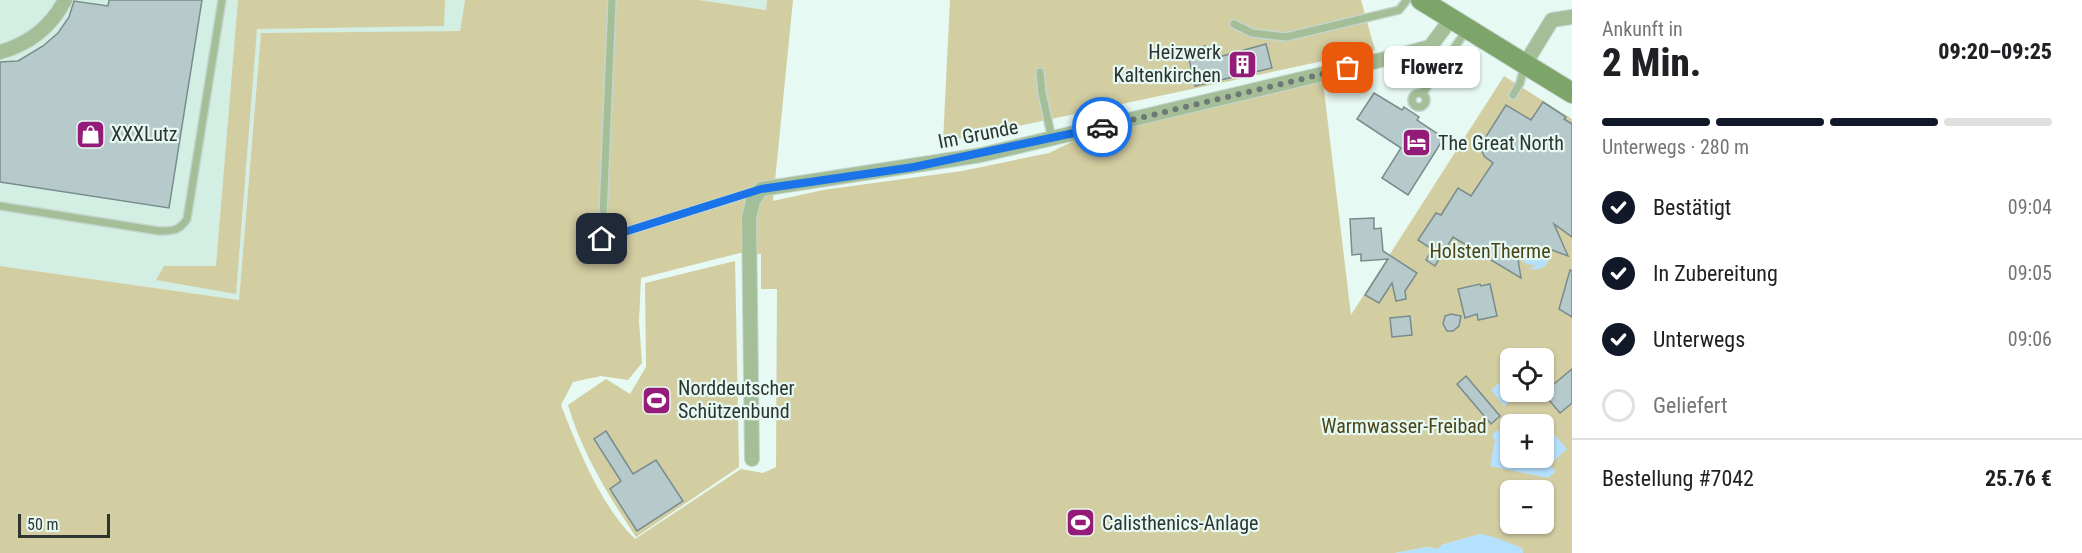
<!DOCTYPE html>
<html lang="de">
<head>
<meta charset="utf-8">
<style>
	body { margin:0; font-family:"Roboto Condensed",sans-serif; background:#f6f6f6; color:#202124; height:100vh; display:flex; flex-direction:column; font-size:22px; white-space:nowrap }
	* { box-sizing:border-box; margin:0 }
	p { font-size:20px; color:#757577 }
	.icon { flex:none; width:33px; height:33px; fill:none; stroke:currentColor; stroke-width:2; stroke-linecap:round; stroke-linejoin:round }
	.map { position:relative; flex:1; overflow:hidden }
	.side { display:flex; flex-direction:column; background:#fff; width:510px }
	.side>* { flex:none }
	.buttons { position:absolute; left:1500px; top:348px; display:grid; gap:12px }
	.buttons a { display:grid; place-items:center; width:54px; height:54px; border-radius:9px; background:#fff; box-shadow:0 2px 4px #0004; font-size:30px }
	.scale { position:absolute; left:18px; bottom:15px; width:92px; box-sizing:border-box; padding-left:6px; border:3px solid #2d3431; border-top:0; font-size:16px; line-height:21px; white-space:nowrap; color:#2d3431; -webkit-text-stroke:4px #e6f9f2; paint-order:stroke }
	.pin { position:absolute; display:grid; place-items:center; width:51px; height:51px; color:#fff; margin:-26px; border-radius:12px; box-shadow:0 3px 9px #0006 }
	.courier { position:absolute; display:grid; place-items:center; width:60px; height:60px; margin:-30px; border:4px solid #1a73e8; border-radius:50%; background:#fff; color:#222; box-shadow:0 2px 8px #0007 }
	.bubble { position:absolute; height:42px; border-radius:9px; background:#fff; box-shadow:0 2px 4px #0004; font-size:20px; font-weight:800; line-height:42px; text-align:center }
	.head em { font-style:normal; font-weight:800 }
	.head div { display:flex; flex-direction:column-reverse }
	.head { display:flex; align-items:center; justify-content:space-between; height:102px; padding:0 30px }
	h1 { font-size:39px; font-weight:800; line-height:45px }
	.bar { display:grid; grid-template-columns:repeat(4,1fr); gap:9px 6px; align-content:center; height:72px; padding:0 30px }
	.bar i { height:8px; border-radius:4px; background:#e0e0e0 }
	.bar .on { background:#111827 }
	.bar p { grid-column:span 4 }
	.line { display:flex; align-items:center; gap:15px; padding:0 30px; border-top:2px solid #e0e0e0 }
	.line div { flex:1 }
	ol { padding:0 30px; list-style:none }
	li { display:flex; align-items:center; gap:18px; height:66px }
	li p { margin-inline-start:auto }
	li .icon { padding:6px; border-radius:50%; background:#111827; color:#fff; stroke-width:4 }
	li:last-child { color:#757577 }
	li i { width:33px; height:33px; border:3px solid #e0e0e0; border-radius:50% }
	main { display:flex; flex:1; min-height:0 }
	.map>svg:first-child { display:block }
</style>
</head>
<body>
<main>
<div class="map">
<svg width="1572" height="553" viewBox="0 0 1572 553">
	<rect width="100%" height="100%" fill="#e6f9f2"/>
	<g fill="#d3efe4">
		<polygon points="0,0 465,0 460,31 261,34 239,300 0,266"/>
		<polygon points="699,0 767,0 766,10"/>
	</g>
	<g fill="#d3cda2" fill-rule="evenodd">
		<polygon points="238,0 445,0 444,26 257,29 236,294 156,280 164,266 216,266"/>
		<path d="M 465,0 L 699,0 L 766,10 L 767,0 L 793,0 L 773,201 L 823,190 L 962,171 L 1049,153 L 1084,136 L 1323,82 L 1351,315 L 1504,76 L 1572,119 L 1572,553 L 1523,553 L 1522,548 L 1480,534 L 1442,545 L 1437,549 L 1427,547 L 1395,553 L 0,553 L 0,266 L 239,300 L 261,33 L 460,31 ZM 740,253 L 761,254 L 761,289 L 777,289 L 776,467 L 763,473 L 741,469 L 635,539 C 601,506 578,449 561,405 L 573,382 L 601,376 L 628,380 L 642,363 L 639,321 L 641,278 ZM 1510,358 L 1544,358 L 1544,392 L 1510,392 ZM 1510,424 L 1544,424 L 1544,458 L 1510,458 ZM 1510,490 L 1544,490 L 1544,524 L 1510,524 Z"/>
		<polygon points="950,0 1361,0 1375,50 943,142"/>
		<path d="M 735,261 L 739,467 L 636,537 C 608,495 582,453 568,405 L 606,379 L 630,394 L 646,367 L 645,283 Z"/>
	</g>
	<g fill="#b4e1fe">
		<path d="M 1547,247 C 1551,263 1547,271 1529,269 L 1537,265 L 1531,265 L 1523,262 L 1522,257 L 1524,251 Z"/>
		<polygon points="1505,378 1510,385 1510,392 1516,392 1519,394 1504,406 1491,390"/>
		<polygon points="1537,415 1567,449 1550,464 1555,472 1548,478 1490,466 1495,441 1492,435 1498,430 1506,440 1510,437 1510,458 1544,458 1544,424 1526,424"/>
		<polygon points="1480,534 1494,537 1522,548 1523,553 1395,553 1427,547 1437,549 1442,545"/>
	</g>
	<g fill="#b6cacc" stroke="#788c8e" stroke-width="1.5">
		<polygon points="109,0 202,0 169,208 0,182 0,62 18,61 43,46 58,33 69,17 74,1 108,6"/>
		<polygon points="1266,44 1272,68 1195,86 1187,50 1205,46 1208,60"/>
		<polygon points="1374,93 1402,110 1404,107 1419,117 1417,120 1444,138 1408,195 1382,178 1401,148 1357,119"/>
		<polygon points="1543,102 1566,117 1564,119 1572,124 1572,237 1554,224 1568,256 1552,250 1549,247 1517,253 1521,278 1453,237 1435,266 1426,260 1432,249 1418,240 1436,213 1441,215 1458,188 1471,196 1493,163 1484,156 1480,146 1506,105 1531,120"/>
		<polygon points="1374,218 1374,229 1381,228 1383,251 1417,273 1405,291 1406,299 1396,301 1392,283 1379,303 1365,295 1388,259 1361,261 1361,254 1352,255 1350,219"/>
		<polygon points="1570,270 1572,271 1572,317 1559,309"/>
		<polygon points="1480,284 1481,286 1490,284 1497,316 1478,320 1477,314 1465,318 1458,289"/>
		<polygon points="1451,314 1461,316 1459,326 1453,331 1447,331 1443,324 1445,316"/>
		<polygon points="1410,316 1412,335 1392,337 1390,318"/>
		<polygon points="1572,369 1572,403 1560,413 1543,393"/>
		<polygon points="1466,376 1500,416 1491,424 1457,384"/>
		<polygon points="606,431 633,474 656,460 683,501 637,531 610,489 621,481 594,439"/>
	</g>
	<g fill="none" stroke-linecap="round" stroke-linejoin="round">
		<defs>
			<g id="service">
				<polyline points="612,0 602,239 759,190"/>
				<polyline points="1234,24 1252,33 1286,37 1399,10 1407,0"/>
				<polyline points="1040,72 1042,93 1052,139"/>
				<circle cx="1419" cy="100" r="7"/>
				<polyline points="1422,94 1466,31"/>
				<polyline points="1513,95 1520,83 1524,67"/>
				<path d="M 0,206 L 159,231 C 173,231 179,231 187,219 L 222,0"/>
			</g>
			<g id="minor">
				<path d="M 0,52 C 29,44 51,27 65,0"/>
				<polyline points="1525,64 1552,20 1572,17"/>
				<polyline points="752,459 749,218 753,201 761,189 981,155 1369,63 1430,47 1451,19"/>
			</g>
			<polyline id="secondary" points="1421,0 1572,93"/>
		</defs>
		<use href="#service" stroke="#c5d6cf" stroke-width="10"/>
		<use href="#minor" stroke="#c5d6cf" stroke-width="16"/>
		<use href="#secondary" stroke="#c5d6cf" stroke-width="22"/>
		<use href="#service" stroke="#a4bf97" stroke-width="7"/>
		<use href="#minor" stroke="#a4bf97" stroke-width="14"/>
		<use href="#secondary" stroke="#7da469" stroke-width="20"/>
	</g>
	<g fill="none" stroke-linecap="round" stroke-linejoin="round">
		<polyline stroke="#6e7975" stroke-width="6" stroke-dasharray="0 10.8" points="1102,127 1348,68"/>
		<polyline stroke="#1a73e8" stroke-width="8" points="602,239 761,189 914,167 1102,127"/>
	</g>
	<defs>
		<symbol id="building-square" viewBox="-11 -11 22 22"><rect x="-9" y="-9" width="18" height="18" rx="4" fill="#941c78" stroke="#e6f9f2"/><path d="M-4-6H4V6H1V3H-1V6H-4ZM-2.5-4.3h1.7v1.8h-1.7ZM.8-4.3h1.7v1.8H.8ZM-2.5-1h1.7V.8h-1.7ZM.8-1h1.7V.8H.8Z" fill="#fff"/></symbol>
		<symbol id="shop-square" viewBox="-11 -11 22 22"><rect x="-9" y="-9" width="18" height="18" rx="4" fill="#941c78" stroke="#e6f9f2"/><path d="M-5-2.5h2.3a2.7 3.5 0 0 1 5.4 0H5L5.5 6h-11ZM-1.5-2.5h3a1.5 2.3 0 0 0-3 0Z" fill="#fff"/></symbol>
		<symbol id="hotel-square" viewBox="-11 -11 22 22"><rect x="-9" y="-9" width="18" height="18" rx="4" fill="#941c78" stroke="#e6f9f2"/><path d="M-6-4.5h1.5V1H6V5H4.5V3h-9V5H-6ZM-4 0a1.8 1.8 0 1 1 3.6 0ZM.5 0V-2.5h3Q6-2.5 6 0Z" fill="#fff"/></symbol>
		<symbol id="stadium-square" viewBox="-11 -11 22 22"><rect x="-9" y="-9" width="18" height="18" rx="4" fill="#941c78" stroke="#e6f9f2"/><path d="M0-5a6.5 5 0 1 0 0 10a6.5 5 0 1 0 0-10ZM-3.5-1.8h7v3.6h-7Z" fill="#fff"/></symbol>
	</defs>
	<g fill-rule="evenodd">
		<use href="#building-square" x="1226" y="48" width="33" height="33"/>
		<use href="#shop-square" x="74" y="118" width="33" height="33"/>
		<use href="#hotel-square" x="1400" y="126" width="33" height="33"/>
		<use href="#stadium-square" x="640" y="384" width="33" height="33"/>
		<use href="#stadium-square" x="1064" y="506" width="33" height="33"/>
	</g>
	<g text-anchor="middle" dominant-baseline="central" stroke-width="4.5" stroke-linejoin="round" paint-order="stroke">
		<g font-size="20" fill="#2d3431" stroke="#e6f9f2" text-anchor="start">
			<text x="1221" y="52" text-anchor="end">Heizwerk<tspan x="1221" dy="23">Kaltenkirchen</tspan></text>
			<text x="111" y="134">XXXLutz</text>
			<text x="1438" y="143">The Great North</text>
			<text x="678" y="388">Norddeutscher<tspan x="678" dy="23">Schützenbund</tspan></text>
			<text x="1102" y="523">Calisthenics-Anlage</text>
		</g>
		<g font-size="20" fill="#2d3431" stroke="#e6f9f2">
			<text transform="translate(978 134) rotate(-11)">Im Grunde</text>
		</g>
		<g font-size="20" fill="#4a4416" stroke="#e6f9f2">
			<text x="1490" y="251">HolstenTherme</text>
			<text x="1404" y="426">Warmwasser-Freibad</text>
		</g>
	</g>
</svg>
<div class="buttons">
<a><svg class="icon" aria-label="locate" viewBox="0 0 24 24"><circle cx="12" cy="12" r="6"/><path d="M12 2v4M12 18v4M2 12h4M18 12h4"/></svg></a>
<a>+</a>
<a>−</a>
</div>
<div class="scale">50 m</div>
<div class="pin" style="left:1348px;top:68px;background:#ea580c"><svg class="icon" aria-label="bag" viewBox="0 0 24 24"><path d="M5 8h14l-1 12H6zM9 8a3 3 0 0 1 6 0"/></svg></div>
<div class="pin" style="left:602px;top:239px;background:#1f2937"><svg class="icon" aria-label="home" viewBox="0 0 24 24"><path d="M3 11l9-7 9 7M6 9v11h12V9"/></svg></div>
<div class="courier" style="left:1102px;top:127px"><svg class="icon" aria-label="car" viewBox="0 0 24 24"><path d="M5 17H2v-5l4-1 3-4h7l3 4 3 1v5h-3M9 17h6M6 11h13"/><circle cx="7" cy="17" r="2"/><circle cx="17" cy="17" r="2"/></svg></div>
<div class="bubble" style="left:1384px;top:46px;width:96px">Flowerz</div>
</div>
<section class="side">
<div class="head"><div><h1>2 Min.</h1><p>Ankunft in</p></div><em>09:20–09:25</em></div>
<div class="bar"><i class="on"></i><i class="on"></i><i class="on"></i><i></i><p>Unterwegs · 280 m</p></div>
<ol>
<li><svg class="icon" aria-label="check" viewBox="0 0 24 24"><path d="M5 12l5 5 9-10"/></svg>Bestätigt<p>09:04</p></li>
<li><svg class="icon" aria-label="check" viewBox="0 0 24 24"><path d="M5 12l5 5 9-10"/></svg>In Zubereitung<p>09:05</p></li>
<li><svg class="icon" aria-label="check" viewBox="0 0 24 24"><path d="M5 12l5 5 9-10"/></svg>Unterwegs<p>09:06</p></li>
<li><i></i>Geliefert</li>
</ol>
<div class="line" style="height:78px"><div>Bestellung #7042</div><b>25.76 €</b></div>
</section>
</main>
</body>
</html>
